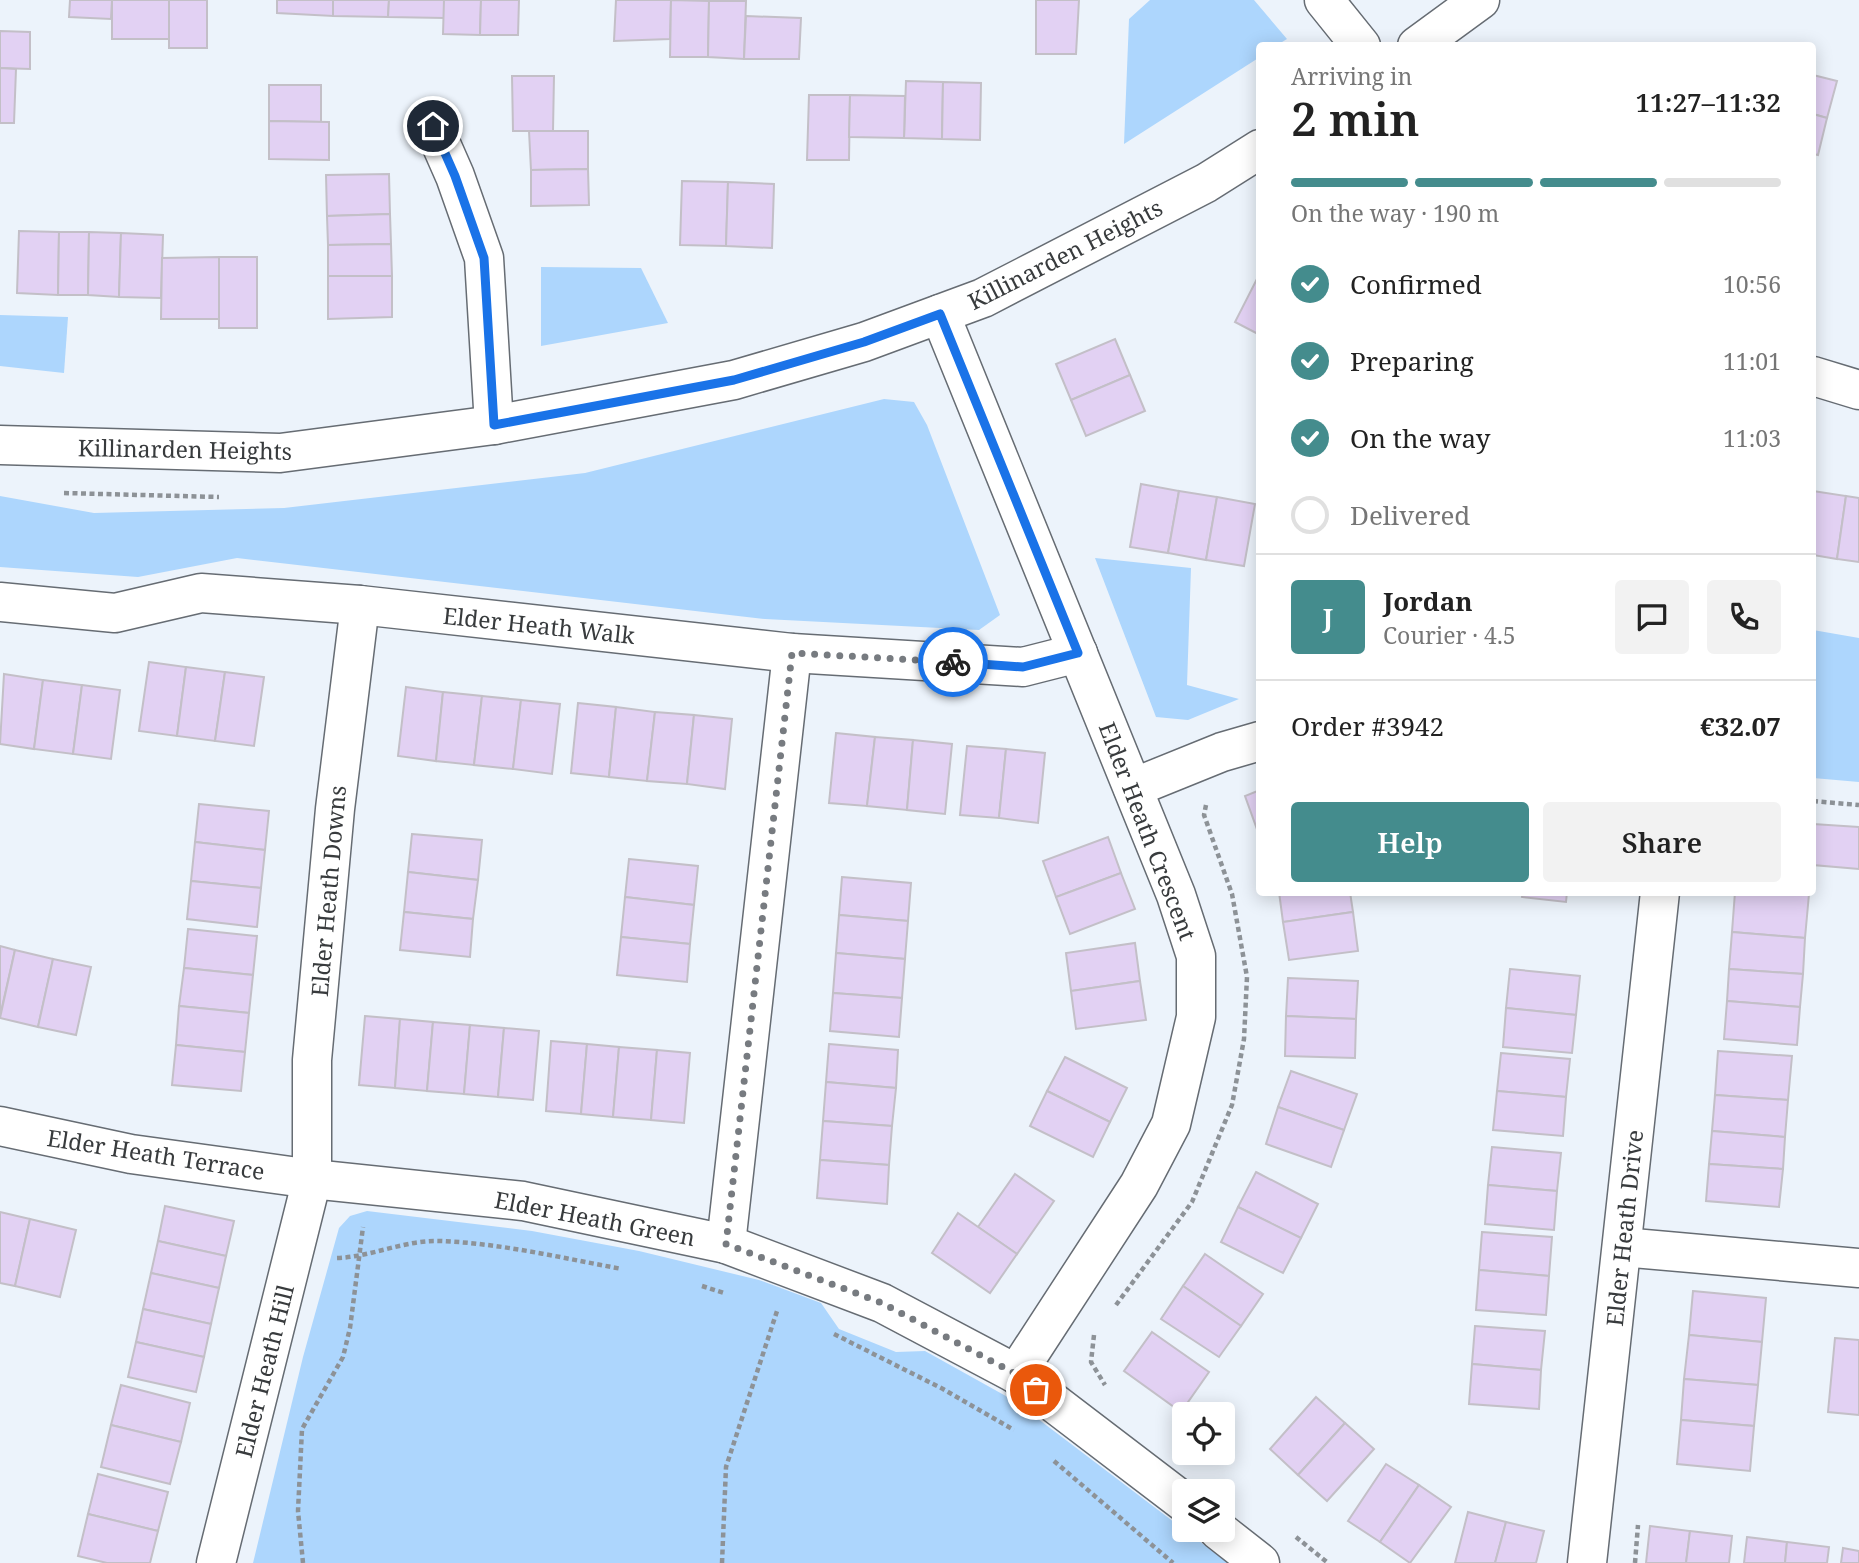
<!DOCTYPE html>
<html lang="en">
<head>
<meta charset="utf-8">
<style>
	body { margin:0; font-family:"Noto Serif",serif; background:#f2f2f2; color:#222; height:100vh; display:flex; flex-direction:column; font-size:26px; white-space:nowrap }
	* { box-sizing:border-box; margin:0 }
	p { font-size:23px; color:#767676 }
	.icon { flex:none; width:38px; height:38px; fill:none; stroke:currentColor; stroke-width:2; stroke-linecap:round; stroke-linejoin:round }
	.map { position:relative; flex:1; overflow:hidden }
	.drawer { position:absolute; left:1256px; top:42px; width:560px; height:854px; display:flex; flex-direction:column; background:#fff; border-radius:7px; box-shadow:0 4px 18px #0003 }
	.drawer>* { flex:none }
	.buttons { position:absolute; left:1172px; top:1402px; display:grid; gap:14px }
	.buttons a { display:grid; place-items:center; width:63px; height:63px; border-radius:7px; background:#fff; box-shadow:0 4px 18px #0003; font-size:35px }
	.pin { position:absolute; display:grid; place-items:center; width:60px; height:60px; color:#fff; margin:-30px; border:4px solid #fff; border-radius:50%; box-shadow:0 2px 7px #0007 }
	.courier { position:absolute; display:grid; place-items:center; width:70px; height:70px; margin:-35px; border:5px solid #1a73e8; border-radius:50%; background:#fff; color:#222; box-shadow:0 2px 9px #0007 }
	.head em { font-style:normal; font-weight:600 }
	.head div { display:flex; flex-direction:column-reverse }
	.head { display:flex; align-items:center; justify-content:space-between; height:119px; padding:0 35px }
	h1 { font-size:46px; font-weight:600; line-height:52px }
	.bar { display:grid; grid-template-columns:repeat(4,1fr); gap:10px 7px; align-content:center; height:84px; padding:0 35px }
	.bar i { height:9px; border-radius:5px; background:#e0e0e0 }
	.bar .current { background:#448c8d }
	.bar p { grid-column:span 4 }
	.line { display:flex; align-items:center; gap:18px; padding:0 35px; border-top:2px solid #e0e0e0 }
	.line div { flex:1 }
	.round { display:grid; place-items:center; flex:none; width:74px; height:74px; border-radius:7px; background:#f2f2f2 }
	ol { padding:0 35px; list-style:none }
	li { display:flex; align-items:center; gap:21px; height:77px }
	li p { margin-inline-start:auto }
	li .icon { padding:7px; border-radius:50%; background:#448c8d; color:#fff; stroke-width:4 }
	li:last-child { color:#767676 }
	li i { width:38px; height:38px; border:4px solid #e0e0e0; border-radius:50% }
	.primary-button { display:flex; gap:14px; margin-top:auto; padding:14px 35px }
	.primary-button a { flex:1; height:80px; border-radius:7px; background:#448c8d; color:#fff; font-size:28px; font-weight:600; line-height:80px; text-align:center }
	.primary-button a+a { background:#f2f2f2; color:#222 }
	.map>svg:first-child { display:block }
</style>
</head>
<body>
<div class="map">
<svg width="1859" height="1563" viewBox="0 0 1859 1563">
	<rect width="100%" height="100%" fill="#ecf3fb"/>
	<g fill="#add6fd">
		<polygon points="1150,0 1254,0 1287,39 1277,45 1260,46 1260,57 1124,144 1129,19"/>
		<polygon points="541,267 641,268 668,323 541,346"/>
		<polygon points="0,315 68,317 64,373 0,366"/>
		<polygon points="884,399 914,402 927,425 1000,615 979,630 765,619 237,558 138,577 0,567 0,496 94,513 284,508 585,473"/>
		<polygon points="1095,558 1191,568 1187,685 1239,699 1188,720 1156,717"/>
		<polygon points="1813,630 1859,638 1859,782 1813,778"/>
		<polygon points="367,1211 532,1231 639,1251 759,1280 821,1303 839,1329 896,1352 925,1351 1013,1400 1228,1563 253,1563 303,1357 339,1228 350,1216"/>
	</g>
	<g fill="#e2d1f3" stroke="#c3bfc7" stroke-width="2">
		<polygon points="70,0 112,0 111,19 69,17"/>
		<rect x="112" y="0" width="57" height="39"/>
		<rect x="169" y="0" width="38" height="48"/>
		<polygon points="277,0 333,0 333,16 277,13"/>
		<polygon points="333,0 389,0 388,17 333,16"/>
		<polygon points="389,0 444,0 444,18 388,17"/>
		<polygon points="444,0 481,0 480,35 443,34"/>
		<polygon points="481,0 519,0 518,35 480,35"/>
		<polygon points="616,0 671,0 670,39 614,41"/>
		<polygon points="671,0 709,1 708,57 670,57"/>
		<polygon points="1036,0 1079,0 1076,54 1036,54"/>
		<polygon points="709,1 746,1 744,59 708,57"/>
		<polygon points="746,16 801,18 799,59 744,59"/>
		<polygon points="0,31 30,32 30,69 0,68"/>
		<polygon points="0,68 16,69 14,123 0,123"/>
		<polygon points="1813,75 1837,81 1827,118 1813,114"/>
		<polygon points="512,76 554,76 553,131 513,131"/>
		<polygon points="906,81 943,82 942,139 904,138"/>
		<polygon points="943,82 981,83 980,140 942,139"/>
		<polygon points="269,85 321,85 321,122 269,121"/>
		<polygon points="809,95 850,95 849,160 807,160"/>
		<polygon points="850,95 905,96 904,138 849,137"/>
		<polygon points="1813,114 1827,118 1818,155 1813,154"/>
		<polygon points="269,121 329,122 329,160 269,159"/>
		<polygon points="529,131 588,131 588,169 531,170"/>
		<polygon points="588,169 589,205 531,206 531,170"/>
		<polygon points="389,174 390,214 327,216 326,175"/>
		<polygon points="682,181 728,182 726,246 680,245"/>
		<polygon points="728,182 774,184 772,248 726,246"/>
		<polygon points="390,214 391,244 328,245 327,216"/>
		<polygon points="19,231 59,232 58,295 17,293"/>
		<polygon points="59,232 89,232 88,295 58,295"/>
		<polygon points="89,232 121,233 119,297 88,295"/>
		<polygon points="121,233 163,235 161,298 119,297"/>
		<polygon points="391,244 392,276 328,276 328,245"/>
		<rect x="219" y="257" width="38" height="71"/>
		<polygon points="219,257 219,319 161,319 162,258"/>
		<polygon points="1260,273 1260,335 1235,322"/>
		<polygon points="328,276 392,276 392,317 328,319"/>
		<polygon points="1115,339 1130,375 1071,400 1056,364"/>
		<polygon points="1130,375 1145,411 1086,436 1071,400"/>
		<polygon points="1141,484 1179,491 1168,553 1130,547"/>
		<polygon points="1179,491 1217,497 1206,560 1168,553"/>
		<polygon points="1813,491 1846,496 1837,559 1813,555"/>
		<polygon points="1846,496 1859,498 1859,562 1837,559"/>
		<polygon points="1217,497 1255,504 1244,566 1206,560"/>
		<polygon points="149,662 186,667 177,736 139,731"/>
		<polygon points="186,667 225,672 215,741 177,736"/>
		<polygon points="225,672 264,677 254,746 215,741"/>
		<polygon points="4,674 43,680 34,749 0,744"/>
		<polygon points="43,680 82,685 73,754 34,749"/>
		<polygon points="82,685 120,690 111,759 73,754"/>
		<polygon points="406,687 443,692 436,761 398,756"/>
		<polygon points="443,692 482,696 474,765 436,761"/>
		<polygon points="482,696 521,700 513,769 474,765"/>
		<polygon points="521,700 560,704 552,774 513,769"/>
		<polygon points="578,703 616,707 609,777 571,773"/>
		<polygon points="616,707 655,712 647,781 609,777"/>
		<polygon points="655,712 694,715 687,784 647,781"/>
		<polygon points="694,715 732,719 725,789 687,784"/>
		<polygon points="836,733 875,737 867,806 829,803"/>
		<polygon points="875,737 913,740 907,810 867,806"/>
		<polygon points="913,740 952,744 945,814 907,810"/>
		<polygon points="967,746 1006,749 999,818 960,815"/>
		<polygon points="1006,749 1045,753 1038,823 999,818"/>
		<polygon points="1260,790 1260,831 1258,832 1245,796"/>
		<polygon points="199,804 269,811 265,850 195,842"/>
		<polygon points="1813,824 1859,827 1859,869 1813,865"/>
		<polygon points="412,834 482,840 478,880 408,872"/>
		<polygon points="1108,837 1121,873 1056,897 1043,861"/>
		<polygon points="195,842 265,850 261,888 191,881"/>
		<polygon points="629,859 698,866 694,905 625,897"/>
		<polygon points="408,872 478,880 473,919 404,912"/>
		<polygon points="1121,873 1135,909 1070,934 1056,897"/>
		<polygon points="842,877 911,883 908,921 839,915"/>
		<polygon points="191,881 261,888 257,927 187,919"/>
		<polygon points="1279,892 1350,892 1353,912 1283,922"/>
		<polygon points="1523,892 1567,892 1566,902 1522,897"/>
		<polygon points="1735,892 1809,894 1805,938 1732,932"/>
		<polygon points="625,897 694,905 690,944 621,937"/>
		<polygon points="404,912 473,919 470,957 400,950"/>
		<polygon points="1353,912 1358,951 1289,960 1283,922"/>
		<polygon points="839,915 908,921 905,959 836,953"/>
		<polygon points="188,929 257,936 253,975 184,968"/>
		<polygon points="1732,932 1805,938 1803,974 1729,969"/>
		<polygon points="621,937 690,944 687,982 617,975"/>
		<polygon points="1135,943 1140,981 1071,991 1066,953"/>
		<polygon points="0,946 15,950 0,1016"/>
		<polygon points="15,950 53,959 38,1027 0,1018"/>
		<polygon points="836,953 905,959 902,998 833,993"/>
		<polygon points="53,959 91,967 76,1035 38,1027"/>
		<polygon points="184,968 253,975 249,1013 179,1006"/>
		<polygon points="1510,969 1580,976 1576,1015 1506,1008"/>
		<polygon points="1729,969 1803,974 1800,1007 1727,1001"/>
		<polygon points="1288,978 1358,981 1356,1019 1286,1016"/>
		<polygon points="1140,981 1146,1020 1076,1029 1071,991"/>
		<polygon points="833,993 902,998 899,1037 830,1031"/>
		<polygon points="1727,1001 1800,1007 1797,1045 1724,1039"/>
		<polygon points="179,1006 249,1013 245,1052 176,1045"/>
		<polygon points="1506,1008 1576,1015 1572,1053 1503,1047"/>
		<polygon points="365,1016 400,1019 395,1088 359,1085"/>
		<polygon points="1286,1016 1356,1019 1355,1058 1285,1056"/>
		<polygon points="400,1019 433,1022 427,1091 395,1088"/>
		<polygon points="433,1022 470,1025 464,1094 427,1091"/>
		<polygon points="470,1025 504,1028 498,1097 464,1094"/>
		<polygon points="504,1028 539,1031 533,1100 498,1097"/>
		<polygon points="551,1041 587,1044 581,1114 546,1111"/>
		<polygon points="587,1044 619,1047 613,1117 581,1114"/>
		<polygon points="829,1044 898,1050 896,1088 826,1082"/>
		<polygon points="176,1045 245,1052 241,1091 172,1085"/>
		<polygon points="619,1047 657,1050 651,1120 613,1117"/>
		<polygon points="657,1050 690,1053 684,1123 651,1120"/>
		<polygon points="1718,1051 1792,1056 1788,1100 1715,1095"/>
		<polygon points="1501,1053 1570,1059 1566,1097 1497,1091"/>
		<polygon points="1065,1057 1127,1088 1110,1122 1047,1091"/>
		<polygon points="1291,1071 1357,1094 1344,1130 1278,1107"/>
		<polygon points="826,1082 896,1088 892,1126 823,1121"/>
		<polygon points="1047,1091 1110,1122 1093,1157 1030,1126"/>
		<polygon points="1497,1091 1566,1097 1563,1136 1493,1130"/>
		<polygon points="1715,1095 1788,1100 1785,1137 1712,1131"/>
		<polygon points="1278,1107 1344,1130 1331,1167 1266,1144"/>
		<polygon points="823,1121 892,1126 889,1165 820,1160"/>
		<polygon points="1712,1131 1785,1137 1783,1169 1709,1164"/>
		<polygon points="1492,1147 1561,1153 1557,1191 1488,1185"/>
		<polygon points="820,1160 889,1165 887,1204 817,1198"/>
		<polygon points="1709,1164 1783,1169 1779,1207 1706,1201"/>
		<polygon points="1256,1172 1318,1204 1301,1238 1238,1207"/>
		<polygon points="1015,1174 1054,1201 1017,1254 978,1227"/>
		<polygon points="1488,1185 1557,1191 1554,1230 1485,1224"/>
		<polygon points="165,1206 234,1221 226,1256 158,1241"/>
		<polygon points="1238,1207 1301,1238 1283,1273 1221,1242"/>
		<polygon points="0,1212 30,1219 15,1286 0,1283"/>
		<polygon points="958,1213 1017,1254 990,1293 932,1253"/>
		<polygon points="30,1219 76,1230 60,1297 15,1286"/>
		<polygon points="1482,1232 1552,1237 1549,1276 1479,1270"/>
		<polygon points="158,1241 226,1256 219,1288 151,1273"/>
		<polygon points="1205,1254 1263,1294 1241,1326 1183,1286"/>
		<polygon points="1479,1270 1549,1276 1546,1315 1476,1310"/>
		<polygon points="151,1273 219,1288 211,1324 143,1309"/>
		<polygon points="1183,1286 1241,1326 1219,1357 1161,1319"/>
		<polygon points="1693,1291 1766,1298 1762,1342 1689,1335"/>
		<polygon points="143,1309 211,1324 204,1357 136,1342"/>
		<polygon points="1475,1326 1545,1331 1541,1370 1472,1364"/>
		<polygon points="1152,1332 1209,1372 1181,1412 1124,1371"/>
		<polygon points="1689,1335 1762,1342 1758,1385 1684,1379"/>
		<polygon points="1835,1338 1859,1340 1859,1415 1828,1412"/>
		<polygon points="136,1342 204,1357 196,1392 128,1377"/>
		<polygon points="1472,1364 1541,1370 1539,1409 1469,1404"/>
		<polygon points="1684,1379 1758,1385 1754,1426 1681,1420"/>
		<polygon points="121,1385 190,1403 181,1442 111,1425"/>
		<polygon points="1316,1397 1345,1423 1298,1475 1270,1449"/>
		<polygon points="1681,1420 1754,1426 1750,1471 1677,1464"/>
		<polygon points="1345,1423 1374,1449 1327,1501 1298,1475"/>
		<polygon points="111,1425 181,1442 170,1484 101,1467"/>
		<polygon points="1386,1464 1419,1485 1380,1542 1348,1521"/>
		<polygon points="98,1474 168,1492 158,1531 88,1514"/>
		<polygon points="1419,1485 1451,1507 1410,1563 1380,1542"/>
		<polygon points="1468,1512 1506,1522 1495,1563 1455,1563"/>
		<polygon points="88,1514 158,1531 150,1563 107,1563 78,1556"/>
		<polygon points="1506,1522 1544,1531 1536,1563 1495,1563"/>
		<polygon points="1650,1526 1690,1531 1686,1563 1646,1563"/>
		<polygon points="1690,1531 1732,1536 1729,1563 1686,1563"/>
		<polygon points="1747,1537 1787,1542 1785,1563 1744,1563"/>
		<polygon points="1787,1542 1829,1547 1827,1563 1785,1563"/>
		<polygon points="1843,1548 1859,1551 1859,1563 1841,1563"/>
	</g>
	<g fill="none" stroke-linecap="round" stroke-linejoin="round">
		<defs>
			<g id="street">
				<polyline points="1324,0 1361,46"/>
				<polyline points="433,126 455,176 484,258 494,425"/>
				<polyline points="940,314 1176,895 1196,956 1196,1017 1171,1124 1139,1185 1016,1374"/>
				<polyline points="1813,376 1859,390"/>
				<polyline points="0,602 115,613 201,593 360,605 792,653 1023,667 1078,653"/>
				<polyline points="1133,788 1222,752 1260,741"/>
				<polyline points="0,1126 131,1154 312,1179 523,1201 726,1244 882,1303 1016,1374 1185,1503"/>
				<polyline points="726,1244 792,653"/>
				<polyline points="1622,1247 1859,1268"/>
				<polyline points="1218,1530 1260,1563"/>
				<polyline points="216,1563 312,1179 312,1060 335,809 360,605"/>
				<polyline points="1587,1563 1660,892"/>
			</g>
			<g id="secondary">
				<polyline points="1417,46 1480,0"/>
				<polyline points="0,445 280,453 494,425 734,380 864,342 983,298 1206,183 1260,149"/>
			</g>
		</defs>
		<use href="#street" stroke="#666c73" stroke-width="41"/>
		<use href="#secondary" stroke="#666c73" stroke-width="41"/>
		<g stroke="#8d9297" stroke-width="4.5" stroke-dasharray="5 3.5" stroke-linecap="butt">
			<polyline points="64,493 219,497"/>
			<polyline points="1813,801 1859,805"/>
			<path d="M 337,1258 C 371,1257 404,1240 439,1241 C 500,1243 562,1258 622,1269"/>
			<polyline points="702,1286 724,1293"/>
			<polyline points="1116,1305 1192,1202 1232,1105 1244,1039 1247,977 1232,894 1204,815 1206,805"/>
			<polyline points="834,1334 943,1389 1014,1430"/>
			<polyline points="1094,1335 1091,1362 1105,1385"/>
			<polyline points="1054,1461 1173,1563"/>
			<polyline points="1296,1537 1328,1563"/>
			<polyline points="303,1563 298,1511 302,1429 343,1357 350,1328 363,1227"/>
			<polyline points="722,1563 726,1467 778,1308"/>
			<polyline points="1635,1563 1638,1525"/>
		</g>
		<use href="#street" stroke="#fff" stroke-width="38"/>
		<use href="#secondary" stroke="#fff" stroke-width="38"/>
	</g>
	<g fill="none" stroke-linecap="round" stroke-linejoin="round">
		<polyline stroke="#777b80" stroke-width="7" stroke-dasharray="0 12.6" points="953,662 792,653 726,1244 882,1303 1016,1374 1036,1390"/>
		<polyline stroke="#1a73e8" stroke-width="9" points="433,126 455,176 484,258 494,425 734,380 864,342 940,314 1078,653 1023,667 953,662"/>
	</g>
	<g text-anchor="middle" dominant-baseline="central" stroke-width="6" stroke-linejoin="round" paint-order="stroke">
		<g font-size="23" fill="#383b3d" stroke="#fff">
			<text transform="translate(1065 254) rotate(-27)">Killinarden Heights</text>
			<text transform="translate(185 449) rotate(1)">Killinarden Heights</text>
			<text transform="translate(539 625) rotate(6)">Elder Heath Walk</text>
			<text transform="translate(1148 831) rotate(69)">Elder Heath Crescent</text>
			<text transform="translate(328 891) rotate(-85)">Elder Heath Downs</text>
			<text transform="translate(156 1154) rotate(9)">Elder Heath Terrace</text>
			<text transform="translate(595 1218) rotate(11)">Elder Heath Green</text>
			<text transform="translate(1624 1228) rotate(-84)">Elder Heath Drive</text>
			<text transform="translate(264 1371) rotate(-76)">Elder Heath Hill</text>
		</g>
	</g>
</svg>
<div class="buttons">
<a><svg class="icon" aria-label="locate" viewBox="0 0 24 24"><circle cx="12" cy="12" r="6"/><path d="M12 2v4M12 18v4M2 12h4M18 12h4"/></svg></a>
<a><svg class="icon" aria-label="layers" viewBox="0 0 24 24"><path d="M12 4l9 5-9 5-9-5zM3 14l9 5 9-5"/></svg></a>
</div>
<div class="pin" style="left:1036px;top:1390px;background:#ea580c"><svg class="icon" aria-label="bag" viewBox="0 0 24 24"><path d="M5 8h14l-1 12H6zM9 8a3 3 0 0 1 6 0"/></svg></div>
<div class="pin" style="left:433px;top:126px;background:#1f2937"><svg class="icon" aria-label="home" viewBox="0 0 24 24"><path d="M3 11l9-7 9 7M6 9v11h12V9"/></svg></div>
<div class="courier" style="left:953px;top:662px"><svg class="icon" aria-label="bike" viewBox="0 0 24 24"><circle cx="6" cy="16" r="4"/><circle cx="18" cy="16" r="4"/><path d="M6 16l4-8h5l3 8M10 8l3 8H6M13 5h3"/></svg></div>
<section class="drawer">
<div class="head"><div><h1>2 min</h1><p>Arriving in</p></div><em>11:27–11:32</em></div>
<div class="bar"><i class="current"></i><i class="current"></i><i class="current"></i><i></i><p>On the way · 190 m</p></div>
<ol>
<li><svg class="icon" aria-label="check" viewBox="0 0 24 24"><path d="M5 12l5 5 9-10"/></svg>Confirmed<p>10:56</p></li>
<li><svg class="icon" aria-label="check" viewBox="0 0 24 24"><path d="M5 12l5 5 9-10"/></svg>Preparing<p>11:01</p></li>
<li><svg class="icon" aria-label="check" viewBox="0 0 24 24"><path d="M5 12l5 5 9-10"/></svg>On the way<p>11:03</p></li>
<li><i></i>Delivered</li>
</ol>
<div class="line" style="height:126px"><b class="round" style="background:#448c8d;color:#fff">J</b><div><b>Jordan</b><p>Courier · 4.5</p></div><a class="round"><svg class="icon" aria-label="chat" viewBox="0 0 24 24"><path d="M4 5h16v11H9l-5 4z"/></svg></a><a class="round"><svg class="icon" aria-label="phone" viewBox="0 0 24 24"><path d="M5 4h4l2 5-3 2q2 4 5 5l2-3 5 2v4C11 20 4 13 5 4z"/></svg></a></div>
<div class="line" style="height:91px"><div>Order #3942</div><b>€32.07</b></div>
<div class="primary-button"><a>Help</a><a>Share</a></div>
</section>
</div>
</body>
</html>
